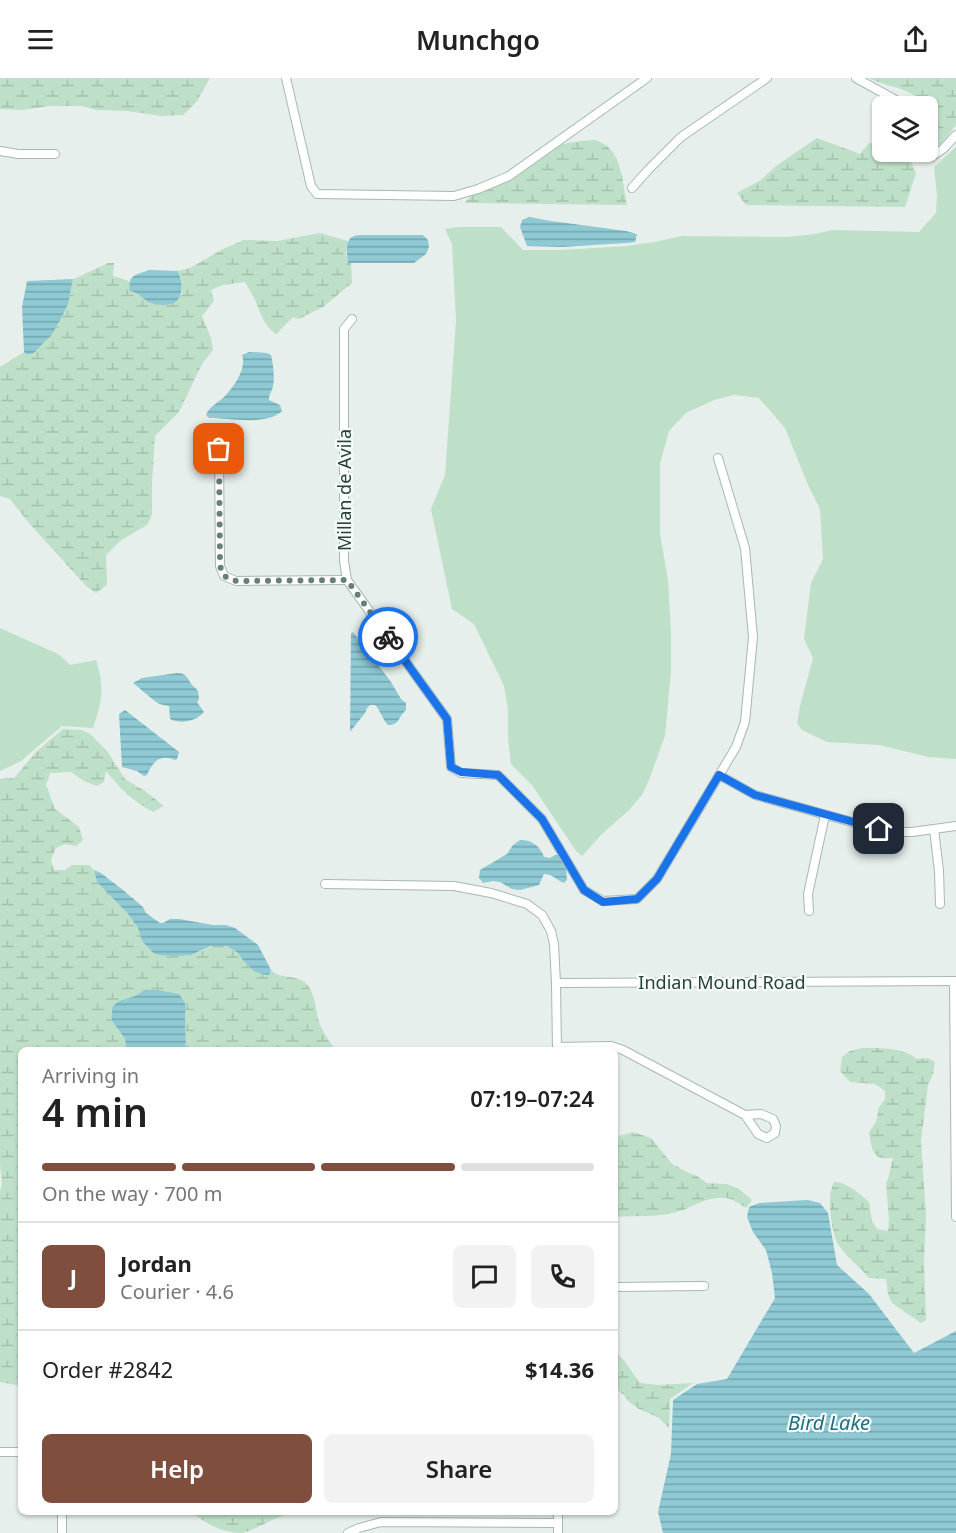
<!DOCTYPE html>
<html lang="en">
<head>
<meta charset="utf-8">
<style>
	body { margin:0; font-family:"Noto Sans",sans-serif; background:#f2f2f2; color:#222; height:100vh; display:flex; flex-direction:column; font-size:22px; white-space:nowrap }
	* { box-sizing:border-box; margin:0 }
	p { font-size:20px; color:#767676 }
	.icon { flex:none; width:33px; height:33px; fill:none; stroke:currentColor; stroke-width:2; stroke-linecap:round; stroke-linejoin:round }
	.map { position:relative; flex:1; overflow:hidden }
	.sheet { position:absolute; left:18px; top:969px; width:600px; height:468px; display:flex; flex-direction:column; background:#fff; border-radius:9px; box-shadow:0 2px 4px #0004 }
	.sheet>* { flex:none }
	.buttons { position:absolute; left:872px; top:18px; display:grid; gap:12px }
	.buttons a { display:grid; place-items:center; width:66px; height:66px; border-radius:9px; background:#fff; box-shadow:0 2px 4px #0004; font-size:30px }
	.pin { position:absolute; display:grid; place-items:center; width:51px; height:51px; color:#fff; margin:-26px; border-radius:12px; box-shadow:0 3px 9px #0006 }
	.courier { position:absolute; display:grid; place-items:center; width:60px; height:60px; margin:-30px; border:4px solid #1a73e8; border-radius:50%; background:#fff; color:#222; box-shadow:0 2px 8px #0007 }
	.head em { font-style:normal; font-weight:600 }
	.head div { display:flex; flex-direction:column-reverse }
	.head { display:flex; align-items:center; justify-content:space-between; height:102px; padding:0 24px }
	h1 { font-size:39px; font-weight:600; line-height:45px }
	.bar { display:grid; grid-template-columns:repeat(4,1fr); gap:9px 6px; align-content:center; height:72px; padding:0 24px }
	.bar i { height:8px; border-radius:4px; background:#e0e0e0 }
	.bar .selected { background:#804e3d }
	.bar p { grid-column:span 4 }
	.line { display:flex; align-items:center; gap:15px; padding:0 24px; border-top:2px solid #e0e0e0 }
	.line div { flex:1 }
	.round { display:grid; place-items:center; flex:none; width:63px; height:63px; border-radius:9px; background:#f2f2f2 }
	.primary-button { display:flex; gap:12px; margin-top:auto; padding:12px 24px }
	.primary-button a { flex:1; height:69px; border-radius:9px; background:#804e3d; color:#fff; font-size:24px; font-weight:600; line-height:69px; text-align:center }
	.primary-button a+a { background:#f2f2f2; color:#222 }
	header { display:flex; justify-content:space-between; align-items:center; height:78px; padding:0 24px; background:#fff; font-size:27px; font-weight:600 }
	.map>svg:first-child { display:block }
</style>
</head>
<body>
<header><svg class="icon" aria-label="menu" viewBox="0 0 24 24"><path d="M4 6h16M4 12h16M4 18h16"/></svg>Munchgo<svg class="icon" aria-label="share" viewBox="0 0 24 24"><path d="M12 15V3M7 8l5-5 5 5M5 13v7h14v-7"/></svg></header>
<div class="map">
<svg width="956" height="1455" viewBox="0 0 956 1455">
	<defs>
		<pattern id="wetland-marsh" width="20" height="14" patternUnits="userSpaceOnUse" patternTransform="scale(1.5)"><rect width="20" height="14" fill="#bfe0c8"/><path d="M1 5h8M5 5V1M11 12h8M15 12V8" fill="none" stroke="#a4c1ad"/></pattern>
		<pattern id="water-rules" width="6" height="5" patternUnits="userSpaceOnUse" patternTransform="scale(1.5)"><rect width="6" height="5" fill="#8ec9d4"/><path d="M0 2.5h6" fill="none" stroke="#74a5ad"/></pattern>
	</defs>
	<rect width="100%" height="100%" fill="#e6efeb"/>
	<g fill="#bfe0c8">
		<polygon points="956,69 956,681 929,679 879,667 827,664 802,652 797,645 800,628 813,580 804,561 811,505 823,481 820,431 808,407 785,350 759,320 734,317 714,322 686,335 669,353 660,386 660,456 668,502 671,553 671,594 665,658 649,702 642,717 629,732 602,756 582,778 576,773 532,707 511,686 508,660 508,631 504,608 474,546 452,531 431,431 445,397 456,242 452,166 445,151 459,149 501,149 523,172 562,172 626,168 655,164 682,158 788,159 815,156 833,152 919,154 936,135 937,117 934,89"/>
		<path d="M 0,550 L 60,577 L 70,587 L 96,582 C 105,609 102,624 93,650 L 62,648 L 21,683 L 0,693 Z"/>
	</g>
	<g fill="url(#wetland-marsh)">
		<polygon points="0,0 210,0 197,23 183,37 161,38 127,33 97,32 82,28 50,28 21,32 0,31"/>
		<path d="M 869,0 L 956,0 L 956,47 L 941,66 L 931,69 L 927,66 L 927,28 L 924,28 C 912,8 887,10 869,0 Z"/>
		<polygon points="817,60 860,76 869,65 882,66 882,74 906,74 916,95 905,129 746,127 737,115 761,102 776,88"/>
		<path d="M 594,62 C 623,69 622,103 627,127 L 464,125 L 470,119 L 562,66 L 581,63 Z"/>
		<path d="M 320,155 L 348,163 L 346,176 L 348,185 L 351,185 L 352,205 L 323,229 L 299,241 L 293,239 L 276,256 C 264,248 260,234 255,222 C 252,215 248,210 245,204 L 223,207 L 211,212 L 214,223 L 202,238 L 211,260 L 213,272 L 202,286 L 179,334 L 155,358 L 152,404 L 152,436 L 150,442 L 147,447 L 120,463 L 106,477 L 107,507 L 96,515 L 86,508 L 28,444 L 10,421 L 0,418 L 0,289 L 24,274 L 26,276 C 59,255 66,239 73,201 L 76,200 L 108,185 L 114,185 L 113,198 L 129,203 L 130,210 C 148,221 145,227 170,227 L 182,216 L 181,199 L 178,193 L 190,190 L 223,171 L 244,162 L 277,163 Z"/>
		<path d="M 63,651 L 82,652 L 90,656 L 107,673 L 125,701 L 145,713 L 164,728 L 153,734 C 130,721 122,712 106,693 L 104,704 L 97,708 L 84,703 L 71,694 L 50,695 L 46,707 L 55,731 L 79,749 L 83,762 L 76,768 L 65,766 L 56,770 L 51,782 L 54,792 L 65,792 L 72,787 L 89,787 L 94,792 L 97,804 L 128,836 L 138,850 L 142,863 L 152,874 C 164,875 181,879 194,876 C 205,873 216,863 229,869 C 246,877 248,898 270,896 L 271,892 C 280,901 293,897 303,903 C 316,912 315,933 320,947 C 324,956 330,964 336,972 L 186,972 L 185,936 L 186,930 L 185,925 L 178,916 L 159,912 L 144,912 L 135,918 L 119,923 L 112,943 L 125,961 L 126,972 L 21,972 L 21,1308 L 0,1304 L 0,1114 L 2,1105 L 0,1087 L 0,701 L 14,700 L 36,674 Z"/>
		<path d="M 862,970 C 881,970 902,969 917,981 L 928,980 L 935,984 L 933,996 L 928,1007 L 921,1063 L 926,1138 L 924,1185 L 926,1242 L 921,1245 L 892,1225 L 888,1216 L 886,1201 L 869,1200 C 860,1189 848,1180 840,1169 C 832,1159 828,1125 831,1113 C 832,1110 833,1107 834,1104 C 847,1104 860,1116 869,1124 L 872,1143 L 877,1151 L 888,1153 L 889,1141 L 886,1105 L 888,1101 L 893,1080 C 872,1083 872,1072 869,1054 L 876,1044 L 879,1029 L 885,1021 L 885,1013 L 875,1006 L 850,1004 L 840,993 L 842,979 L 850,973 Z"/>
		<path d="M 633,1054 L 651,1060 L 672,1086 L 687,1094 L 697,1098 L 707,1105 L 727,1106 L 739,1111 L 752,1122 L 746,1130 C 739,1126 732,1120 725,1120 C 708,1118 695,1128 680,1133 C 659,1140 637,1137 615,1139 L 615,1059 Z"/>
		<polygon points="615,1275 623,1281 640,1305 658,1307 693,1305 670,1321 669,1350 659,1340 639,1331 629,1324 624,1317 615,1311"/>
		<path d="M 192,1434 L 327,1434 C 315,1439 302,1434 290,1436 C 273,1439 257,1452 242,1455 C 224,1455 205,1446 192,1434 Z"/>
	</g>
	<g fill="url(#water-rules)">
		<polygon points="529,139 551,143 626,153 637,156 635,164 626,165 562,169 527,168 520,149 522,142"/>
		<path d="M 363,157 L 423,157 L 428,162 L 429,169 L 426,176 L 414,185 L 348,185 C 347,178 345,163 352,159 C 356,157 360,157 363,157 Z"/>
		<path d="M 149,192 L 178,193 C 184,207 184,227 165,227 C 160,227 156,227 151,225 C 143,222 139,214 130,213 C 127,196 137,197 149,192 Z"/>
		<polygon points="73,201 68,226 61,241 51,258 46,262 35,274 31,276 26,276 24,274 22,229 27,203"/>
		<path d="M 249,274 L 267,275 L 271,277 C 273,286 275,298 273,308 C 272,314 269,315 269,322 L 280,327 L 282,333 C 267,348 229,340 209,340 L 206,337 C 210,327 219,325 226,317 C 235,307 247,289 242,277 Z"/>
		<path d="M 353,554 L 391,604 L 401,621 L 406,625 L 406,632 C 398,639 400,647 388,647 C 382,641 381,633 375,627 L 370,627 L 367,630 L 365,635 L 350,654 L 351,555 Z"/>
		<path d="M 177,595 C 187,595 187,600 192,607 C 194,609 197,611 198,613 L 199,621 L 197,624 L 204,634 C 195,644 181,646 170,641 L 169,628 C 166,627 160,627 158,625 C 155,624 136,607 133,605 L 142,600 Z"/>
		<path d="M 125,632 L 179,674 L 177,681 L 175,682 C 160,676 153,683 147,697 L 144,698 L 137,693 L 122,689 L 119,636 Z"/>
		<path d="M 520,762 C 532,762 540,768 544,779 L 550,780 L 555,777 L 559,777 L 566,789 L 567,802 L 564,805 C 556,802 553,796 544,796 L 539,807 L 520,812 L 512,811 L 500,804 L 493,803 L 483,805 L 479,800 L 480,792 L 507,776 L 513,767 Z"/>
		<polygon points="94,792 101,795 123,812 143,829 146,835 160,845 163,845 170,841 179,841 213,847 226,847 235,850 258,867 271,892 270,896 267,897 255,894 243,882 238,875 227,868 211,868 191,877 176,878 158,877 152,874 142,863 138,850 128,836 97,804"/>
		<polygon points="144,912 159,912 179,916 185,925 186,930 185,936 186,972 126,972 125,961 112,943 112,932 113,928 119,923 135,918"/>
		<polygon points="808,1122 820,1125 828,1135 837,1187 869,1216 914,1275 956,1253 956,1455 663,1455 658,1434 671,1376 673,1322 697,1306 727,1301 775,1220 772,1195 766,1172 753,1154 747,1139 749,1129 759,1125"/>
	</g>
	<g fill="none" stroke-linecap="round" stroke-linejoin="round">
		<defs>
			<g id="minor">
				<polyline points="286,0 311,108 317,116 454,118 478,111 509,98 647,0"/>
				<polyline points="856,0 903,26 904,28"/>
				<polyline points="0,73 18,76 55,76"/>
				<polyline points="917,74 923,78 931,79 943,71 956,57"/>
				<polyline points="632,110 648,92 681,59 767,0"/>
				<polyline points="352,241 344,251 344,483 347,502 447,641 451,689 461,695 498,697 542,741 584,812 603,823 637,821 657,801 736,669 745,644 753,559 745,470 718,380"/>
				<polyline points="210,361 219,371 220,488 224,498 236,503 347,502"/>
				<polyline points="719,697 755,717 888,754 912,754 956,748"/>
				<polyline points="934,751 939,793 940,826"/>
				<polyline points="325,806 454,808 491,815 527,826 542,837 551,853 554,866 556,905 557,972"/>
				<polyline points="809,833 808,816 825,737"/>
				<polyline points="954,903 956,1139"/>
				<polyline points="556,905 956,903"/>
				<polyline points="557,969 611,968 623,972 745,1037 758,1056 767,1060 775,1055 776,1048 773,1041 761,1036 745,1037"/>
				<polyline points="615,1209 704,1208"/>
				<polyline points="0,1374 21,1374"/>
				<polyline points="62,1434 62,1455"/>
				<polyline points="558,1434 558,1455"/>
				<polyline points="348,1455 359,1450 381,1444 558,1445"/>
			</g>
		</defs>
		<use href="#minor" stroke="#a8b8b2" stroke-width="10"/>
		<use href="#minor" stroke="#fff" stroke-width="8"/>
	</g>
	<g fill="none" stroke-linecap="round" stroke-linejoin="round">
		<polyline stroke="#687f78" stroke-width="6" stroke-dasharray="0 10.8" points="219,371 220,488 224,498 236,503 347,502 388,559"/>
		<polyline stroke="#1a73e8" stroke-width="8" points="388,559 447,641 451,689 461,694 498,697 542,741 584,812 603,824 637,821 657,801 719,697 755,717 879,751"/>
	</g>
	<g text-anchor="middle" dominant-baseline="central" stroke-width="4.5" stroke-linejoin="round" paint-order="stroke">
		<g font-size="18" fill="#24423a" stroke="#f7fbf9">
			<text transform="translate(344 412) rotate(-90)">Millan de Avila</text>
			<text x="722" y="904">Indian Mound Road</text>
		</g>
		<g font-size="20" font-style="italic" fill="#1c6f80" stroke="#f7fbf9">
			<text x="829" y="1344">Bird Lake</text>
		</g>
	</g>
</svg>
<div class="buttons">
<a><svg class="icon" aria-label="layers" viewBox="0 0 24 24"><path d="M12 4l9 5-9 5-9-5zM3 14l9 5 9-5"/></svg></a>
</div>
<div class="pin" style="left:219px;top:371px;background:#ea580c"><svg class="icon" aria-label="bag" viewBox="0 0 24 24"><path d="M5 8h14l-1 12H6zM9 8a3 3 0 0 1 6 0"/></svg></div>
<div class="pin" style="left:879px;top:751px;background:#1f2937"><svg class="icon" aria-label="home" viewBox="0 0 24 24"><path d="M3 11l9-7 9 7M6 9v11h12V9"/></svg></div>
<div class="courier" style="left:388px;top:559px"><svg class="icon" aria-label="bike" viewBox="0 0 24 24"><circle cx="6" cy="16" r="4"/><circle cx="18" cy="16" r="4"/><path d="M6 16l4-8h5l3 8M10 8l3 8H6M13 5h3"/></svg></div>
<section class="sheet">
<div class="head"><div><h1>4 min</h1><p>Arriving in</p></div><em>07:19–07:24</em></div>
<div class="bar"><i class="selected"></i><i class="selected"></i><i class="selected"></i><i></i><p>On the way · 700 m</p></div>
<div class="line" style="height:108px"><b class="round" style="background:#804e3d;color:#fff">J</b><div><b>Jordan</b><p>Courier · 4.6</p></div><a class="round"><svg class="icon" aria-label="chat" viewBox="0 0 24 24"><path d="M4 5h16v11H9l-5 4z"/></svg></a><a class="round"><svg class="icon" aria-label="phone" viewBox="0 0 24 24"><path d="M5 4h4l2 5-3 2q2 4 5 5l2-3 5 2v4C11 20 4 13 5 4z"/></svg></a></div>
<div class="line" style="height:78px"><div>Order #2842</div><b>$14.36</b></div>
<div class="primary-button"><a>Help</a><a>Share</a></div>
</section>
</div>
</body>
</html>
